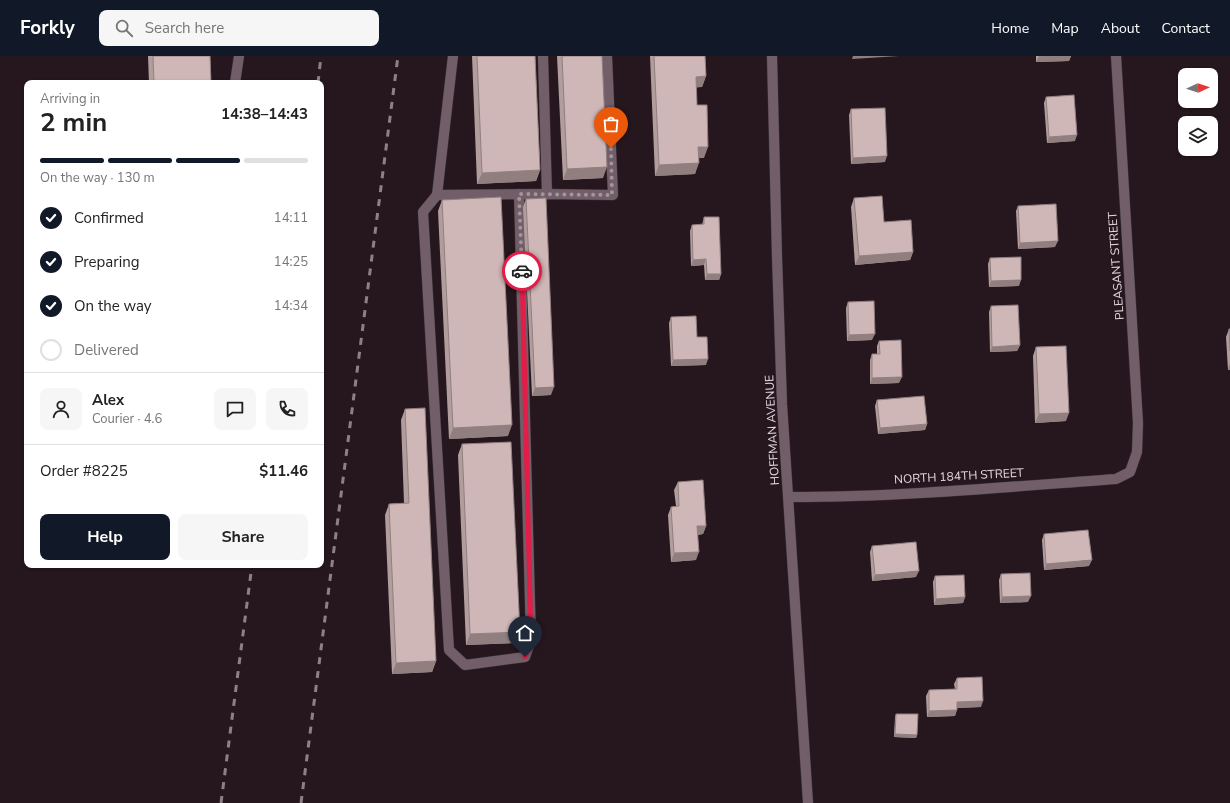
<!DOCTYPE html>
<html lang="en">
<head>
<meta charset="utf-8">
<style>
	body { margin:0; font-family:"Nunito Sans",sans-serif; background:#f6f6f6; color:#222; height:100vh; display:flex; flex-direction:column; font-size:15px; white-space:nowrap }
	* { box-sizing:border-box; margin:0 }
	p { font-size:13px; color:#767676 }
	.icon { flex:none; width:22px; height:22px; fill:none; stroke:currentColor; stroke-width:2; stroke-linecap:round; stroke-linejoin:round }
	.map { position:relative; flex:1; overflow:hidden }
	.details { position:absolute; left:24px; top:24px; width:300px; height:488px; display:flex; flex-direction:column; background:#fff; border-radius:8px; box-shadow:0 1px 3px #0004 }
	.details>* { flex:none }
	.needle { width:26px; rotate:86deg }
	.controls { position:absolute; left:1178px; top:12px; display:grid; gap:8px }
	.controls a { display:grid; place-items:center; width:40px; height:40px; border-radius:8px; background:#fff; box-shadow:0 1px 3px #0004; font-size:20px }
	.pin { position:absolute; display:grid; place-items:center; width:34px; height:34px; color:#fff; margin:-41px -17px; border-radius:50% 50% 50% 0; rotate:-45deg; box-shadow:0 0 4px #0007 }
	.pin .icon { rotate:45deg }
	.courier { position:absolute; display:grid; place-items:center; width:40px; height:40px; margin:-20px; border:3px solid #e11d48; border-radius:50%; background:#fff; color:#222; box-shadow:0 1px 5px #0007 }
	.overview em { font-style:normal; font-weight:700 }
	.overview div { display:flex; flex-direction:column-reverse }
	.overview { display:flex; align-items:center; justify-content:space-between; height:68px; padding:0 16px }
	h1 { font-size:26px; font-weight:700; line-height:30px }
	.bar { display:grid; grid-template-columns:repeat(4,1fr); gap:6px 4px; align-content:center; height:48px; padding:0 16px }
	.bar i { height:5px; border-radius:3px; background:#e0e0e0 }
	.bar .selected { background:#111827 }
	.bar p { grid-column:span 4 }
	.line { display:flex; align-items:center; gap:10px; padding:0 16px; border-top:1px solid #e0e0e0 }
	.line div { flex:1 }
	.round { display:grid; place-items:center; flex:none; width:42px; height:42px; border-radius:8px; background:#f6f6f6 }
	ol { padding:0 16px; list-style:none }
	li { display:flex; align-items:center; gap:12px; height:44px }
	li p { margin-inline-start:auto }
	li .icon { padding:4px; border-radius:50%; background:#111827; color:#fff; stroke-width:4 }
	li:last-child { color:#767676 }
	li i { width:22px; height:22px; border:2px solid #e0e0e0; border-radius:50% }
	.action { display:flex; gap:8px; margin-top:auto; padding:8px 16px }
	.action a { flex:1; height:46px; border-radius:8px; background:#111827; color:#fff; font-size:16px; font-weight:700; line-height:46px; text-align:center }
	.action a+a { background:#f6f6f6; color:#222 }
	header { display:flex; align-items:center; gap:24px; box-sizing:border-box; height:56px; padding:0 20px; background:#111827; color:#fff }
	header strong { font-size:19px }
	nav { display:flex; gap:22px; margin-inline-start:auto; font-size:14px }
	.search { width:280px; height:36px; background:#f6f6f6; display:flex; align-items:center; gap:10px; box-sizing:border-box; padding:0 14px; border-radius:8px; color:#767676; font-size:15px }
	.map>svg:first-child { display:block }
</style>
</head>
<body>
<header>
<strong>Forkly</strong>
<div class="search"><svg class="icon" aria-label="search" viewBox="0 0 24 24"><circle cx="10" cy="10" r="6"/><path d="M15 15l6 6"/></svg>Search here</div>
<nav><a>Home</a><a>Map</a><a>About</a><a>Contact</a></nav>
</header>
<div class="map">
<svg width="1230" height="747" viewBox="0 0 1230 747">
	<rect width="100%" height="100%" fill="#26161e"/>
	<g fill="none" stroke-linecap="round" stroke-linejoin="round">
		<defs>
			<g id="lane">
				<polyline points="453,0 437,139 547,138 613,139 607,0"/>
				<polyline points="543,0 547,138"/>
				<polyline points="235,27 239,0"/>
				<polyline points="437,139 423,156 449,594 465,609 525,601 531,584 519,138"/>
			</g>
			<g id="street">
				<polyline points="772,0 777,201 782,348 808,747"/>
				<path d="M 789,441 C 898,441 1007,431 1116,423 L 1130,416 L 1137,396 L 1138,367 L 1116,0"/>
			</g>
		</defs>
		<use href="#lane" stroke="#3e3237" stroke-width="11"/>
		<use href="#street" stroke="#3e3237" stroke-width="11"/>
		<use href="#lane" stroke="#725e68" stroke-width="10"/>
		<use href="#street" stroke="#725e68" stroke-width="10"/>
		<g stroke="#8e8086" stroke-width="3" stroke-dasharray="7 7" stroke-linecap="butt">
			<polyline points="318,27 321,0"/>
			<polyline points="221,747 252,509"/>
			<polyline points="301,747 398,0"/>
		</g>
	</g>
	<g fill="#b29d9d">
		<polygon points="148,0 210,0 211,27 149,27"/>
		<polygon points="472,0 535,0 540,114 536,125 477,128"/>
		<polygon points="557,0 602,0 603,122 563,124"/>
		<polygon points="650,0 705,0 706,20 702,31 696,31 697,49 704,102 699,102 695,118 655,120"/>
		<polygon points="1036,0 1071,0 1069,5 1036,6"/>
		<polygon points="1046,41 1075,85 1047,87 1044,47"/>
		<polygon points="851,53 885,106 851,108 849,59"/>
		<polygon points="854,142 884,166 913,196 910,204 855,209 851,151"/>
		<polygon points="526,143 551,339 532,340 523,151"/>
		<polygon points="442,144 508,380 449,383 438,155"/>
		<polygon points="1018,150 1055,191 1018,193 1016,155"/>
		<polygon points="704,161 721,218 719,224 705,224 704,209 691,210 690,175 692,169 702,169"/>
		<polygon points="990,202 1019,230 989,231 988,208"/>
		<polygon points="848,246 872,284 847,285 846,252"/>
		<polygon points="991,250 1020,289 1017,295 990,296 989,256"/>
		<polygon points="671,261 697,281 706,309 671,310 669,267"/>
		<polygon points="1229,273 1230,273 1230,314 1228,314 1226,281"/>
		<polygon points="879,285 899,327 870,328 870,304 872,298 877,298 877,290"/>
		<polygon points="1036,291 1066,365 1035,367 1033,300"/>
		<polygon points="877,344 927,368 925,374 878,378 875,350"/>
		<polygon points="405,353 436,605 432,616 392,618 385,459 389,448 404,447 401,364"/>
		<polygon points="462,388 516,587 466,589 458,399"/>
		<polygon points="678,426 706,470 703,478 698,479 696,504 671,506 668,459 671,451 676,450 674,434"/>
		<polygon points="1044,478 1089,510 1044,514 1042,484"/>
		<polygon points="872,490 916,521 872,525 870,496"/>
		<polygon points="1001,518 1028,546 1000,547 999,524"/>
		<polygon points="935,520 965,541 963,547 934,549 933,526"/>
		<polygon points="957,622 981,651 957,652 955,660 927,661 926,640 929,634 955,633 954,628"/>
		<polygon points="896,658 917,679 916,682 894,681 895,661"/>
	</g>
	<g fill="#917f80">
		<polygon points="853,0 899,0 852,3"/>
		<polygon points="1039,0 1071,0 1069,5 1036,6"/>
		<polygon points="706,20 702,31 692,32 696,21"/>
		<polygon points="1077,79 1075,85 1047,87 1049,81"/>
		<polygon points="698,91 708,91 704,102 694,102"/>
		<polygon points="887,100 885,106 851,108 853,102"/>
		<polygon points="699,107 695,118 655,120 659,109"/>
		<polygon points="607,111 603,122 563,124 567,113"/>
		<polygon points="540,114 536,125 477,128 482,117"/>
		<polygon points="1058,185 1055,191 1018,193 1020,187"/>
		<polygon points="913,196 910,204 855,209 859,200"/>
		<polygon points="706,203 704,209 691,210 693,204"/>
		<polygon points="707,218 721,218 719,224 705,224"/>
		<polygon points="1021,224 1019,230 989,231 991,225"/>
		<polygon points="875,278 872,284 847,285 849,279"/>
		<polygon points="1020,289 1017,295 990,296 992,291"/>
		<polygon points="708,303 706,309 671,310 673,304"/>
		<polygon points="1230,307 1230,314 1228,314"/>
		<polygon points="902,321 899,327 870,328 872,322"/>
		<polygon points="554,331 551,339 532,340 535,332"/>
		<polygon points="1069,357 1066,365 1035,367 1039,358"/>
		<polygon points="927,368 925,374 878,378 880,372"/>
		<polygon points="512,369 508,380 449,383 453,372"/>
		<polygon points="697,470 706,470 703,478 694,479"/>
		<polygon points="699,496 696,504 671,506 674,497"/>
		<polygon points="1092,504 1089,510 1044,514 1046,508"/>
		<polygon points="919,515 916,521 872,525 875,519"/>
		<polygon points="1031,540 1028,546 1000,547 1002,541"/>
		<polygon points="965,541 963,547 934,549 936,543"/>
		<polygon points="520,576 516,587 466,589 470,578"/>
		<polygon points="436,605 432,616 392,618 396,607"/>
		<polygon points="983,645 981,651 955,652 957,646"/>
		<polygon points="957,654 955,660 927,661 929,655"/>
		<polygon points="895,678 917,679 916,682 894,681"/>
	</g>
	<g fill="#cfb6b7" stroke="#917f80">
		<polygon points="153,0 210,0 211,27 154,27"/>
		<polygon points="477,0 535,0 540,114 482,117"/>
		<polygon points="562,0 602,0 607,111 567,113"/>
		<polygon points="654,0 705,0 706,20 696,21 697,49 707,49 708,91 698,91 699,107 659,109"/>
		<polygon points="1074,39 1077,79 1049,81 1046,41"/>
		<polygon points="885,52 887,100 853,102 851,53"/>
		<polygon points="882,140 884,166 911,164 913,196 859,200 854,142"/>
		<polygon points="501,141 512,369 453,372 442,144"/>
		<polygon points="546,142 554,331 535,332 526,143"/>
		<polygon points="1056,148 1058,185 1020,187 1018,150"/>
		<polygon points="704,161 719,161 721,218 707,218 706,203 693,204 692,169 704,168"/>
		<polygon points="1021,201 1021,224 991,225 990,202"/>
		<polygon points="874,245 875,278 849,279 848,246"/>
		<polygon points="1018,249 1020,289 992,291 991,250"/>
		<polygon points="696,260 697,281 707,281 708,303 673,304 671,261"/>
		<polygon points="1229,273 1230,273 1230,295"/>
		<polygon points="901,284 902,321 872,322 872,298 880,298 879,285"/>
		<polygon points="1066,290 1069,357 1039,358 1036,291"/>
		<polygon points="924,340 927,368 880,372 877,344"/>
		<polygon points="425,352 436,605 396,607 389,448 409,447 405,353"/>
		<polygon points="511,386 520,576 470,578 462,388"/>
		<polygon points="703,424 706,470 697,470 699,496 674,497 671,451 679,450 678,426"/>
		<polygon points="1088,474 1092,504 1046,508 1044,478"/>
		<polygon points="916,486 919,515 875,519 872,490"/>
		<polygon points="1030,517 1031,540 1002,541 1001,518"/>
		<polygon points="964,519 965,541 936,543 935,520"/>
		<polygon points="982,621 983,645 957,646 957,654 929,655 929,634 957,633 957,622"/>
		<polygon points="896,658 918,658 917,679 895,678"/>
	</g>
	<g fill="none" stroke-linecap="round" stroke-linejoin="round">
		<polyline stroke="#a2959b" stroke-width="4" stroke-dasharray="0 7.2" points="522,215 519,138 612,139 611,92"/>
		<polyline stroke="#e11d48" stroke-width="5" points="522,215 531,584 525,601"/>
	</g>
	<g text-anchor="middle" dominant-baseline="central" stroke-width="4" stroke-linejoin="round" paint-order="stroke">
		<g font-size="12" fill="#e5d9de" stroke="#26161e">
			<text transform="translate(1116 210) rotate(-94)">PLEASANT STREET</text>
			<text transform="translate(772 374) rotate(-93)">HOFFMAN AVENUE</text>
			<text transform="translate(959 420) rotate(-3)">NORTH 184TH STREET</text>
		</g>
	</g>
</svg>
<div class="controls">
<a><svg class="needle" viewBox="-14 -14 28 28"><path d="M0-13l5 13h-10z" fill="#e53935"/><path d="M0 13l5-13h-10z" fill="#767676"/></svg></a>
<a><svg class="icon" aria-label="layers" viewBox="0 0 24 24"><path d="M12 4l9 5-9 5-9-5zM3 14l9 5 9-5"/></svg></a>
</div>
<div class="pin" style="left:611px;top:92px;background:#ea580c"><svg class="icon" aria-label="bag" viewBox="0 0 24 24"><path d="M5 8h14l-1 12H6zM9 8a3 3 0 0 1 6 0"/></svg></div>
<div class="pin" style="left:525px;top:601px;background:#1f2937"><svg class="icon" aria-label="home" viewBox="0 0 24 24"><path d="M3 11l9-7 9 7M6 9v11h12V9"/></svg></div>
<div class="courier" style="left:522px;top:215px"><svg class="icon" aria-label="car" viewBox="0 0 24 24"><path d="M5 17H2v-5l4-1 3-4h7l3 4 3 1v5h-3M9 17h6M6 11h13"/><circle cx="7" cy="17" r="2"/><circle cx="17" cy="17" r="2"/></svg></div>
<section class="details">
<div class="overview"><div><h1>2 min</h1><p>Arriving in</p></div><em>14:38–14:43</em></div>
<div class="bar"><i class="selected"></i><i class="selected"></i><i class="selected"></i><i></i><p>On the way · 130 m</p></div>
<ol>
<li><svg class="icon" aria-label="check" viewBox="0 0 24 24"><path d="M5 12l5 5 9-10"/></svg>Confirmed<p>14:11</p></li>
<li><svg class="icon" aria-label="check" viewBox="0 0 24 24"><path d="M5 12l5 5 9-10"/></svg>Preparing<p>14:25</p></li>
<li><svg class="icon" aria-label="check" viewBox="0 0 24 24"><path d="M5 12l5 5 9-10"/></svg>On the way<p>14:34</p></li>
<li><i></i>Delivered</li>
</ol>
<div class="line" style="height:72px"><a class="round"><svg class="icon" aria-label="person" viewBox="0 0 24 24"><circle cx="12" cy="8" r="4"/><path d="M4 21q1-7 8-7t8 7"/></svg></a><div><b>Alex</b><p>Courier · 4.6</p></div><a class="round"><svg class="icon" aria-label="chat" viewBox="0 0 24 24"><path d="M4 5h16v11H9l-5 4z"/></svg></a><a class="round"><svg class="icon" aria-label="phone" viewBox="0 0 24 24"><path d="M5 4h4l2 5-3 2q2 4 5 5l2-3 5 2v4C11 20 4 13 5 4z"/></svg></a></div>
<div class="line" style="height:52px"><div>Order #8225</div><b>$11.46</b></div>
<div class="action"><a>Help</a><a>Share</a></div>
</section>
</div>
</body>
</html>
